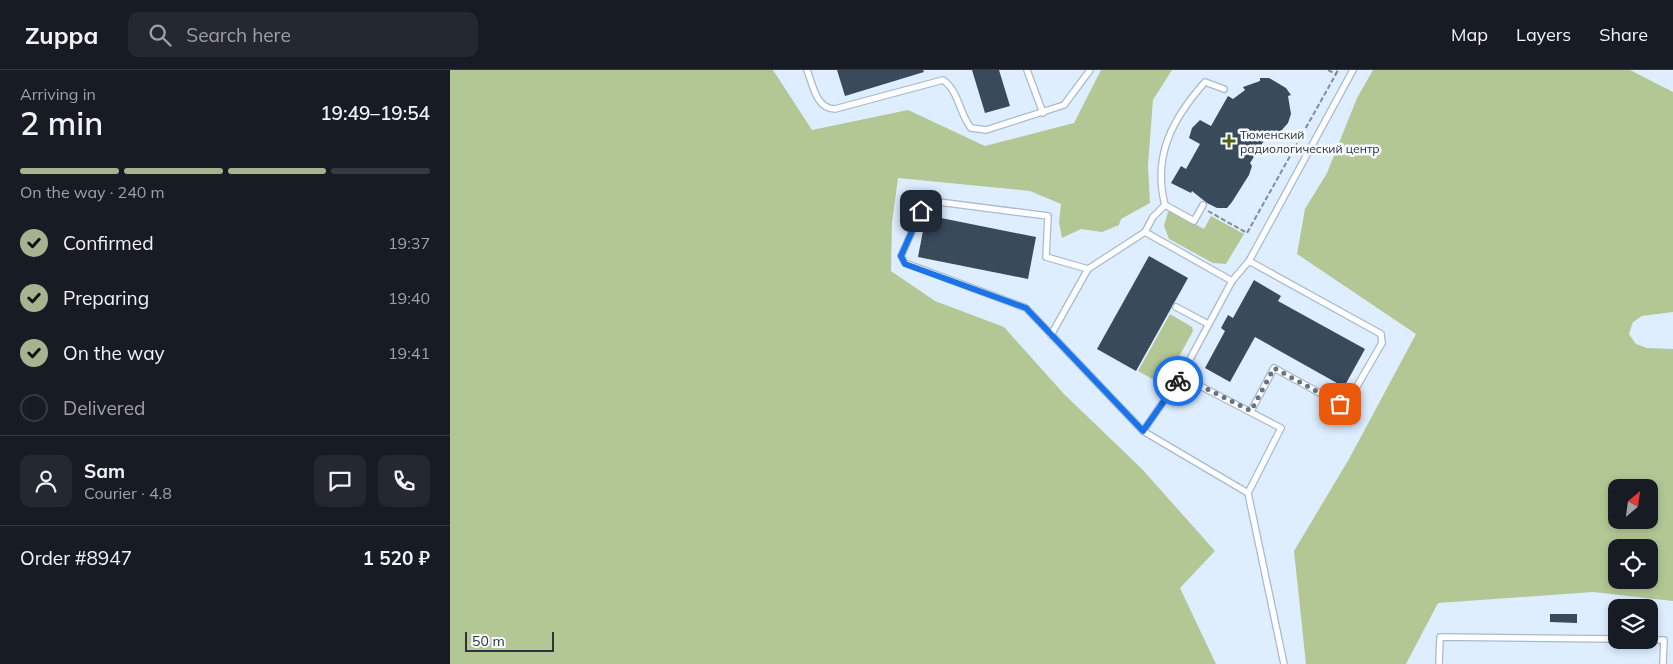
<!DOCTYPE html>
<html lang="en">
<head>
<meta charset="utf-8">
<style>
	body { margin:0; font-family:Mulish,sans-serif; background:#242831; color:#f1f3f6; height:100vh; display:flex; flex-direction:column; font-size:19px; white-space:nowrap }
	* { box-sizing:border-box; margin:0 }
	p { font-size:16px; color:#9ea1a6 }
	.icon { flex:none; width:28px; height:28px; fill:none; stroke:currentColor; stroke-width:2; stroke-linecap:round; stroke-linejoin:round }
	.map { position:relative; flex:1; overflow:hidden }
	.drawer { display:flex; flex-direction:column; background:#171b24; width:450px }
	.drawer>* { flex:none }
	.needle { width:32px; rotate:29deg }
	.buttons { position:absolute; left:1158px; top:409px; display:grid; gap:10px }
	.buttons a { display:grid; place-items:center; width:50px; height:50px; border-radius:10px; background:#171b24; box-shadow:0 2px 8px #0003; font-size:25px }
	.scale { position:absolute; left:15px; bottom:12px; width:89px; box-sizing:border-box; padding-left:5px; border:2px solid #2b333b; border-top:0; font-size:14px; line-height:18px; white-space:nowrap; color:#2b333b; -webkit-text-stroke:4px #f6fafe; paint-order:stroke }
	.pin { position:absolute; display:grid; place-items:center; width:42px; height:42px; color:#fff; margin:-21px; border-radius:10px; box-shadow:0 2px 8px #0006 }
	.courier { position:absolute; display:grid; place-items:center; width:50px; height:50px; margin:-25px; border:4px solid #1a73e8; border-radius:50%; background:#fff; color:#222; box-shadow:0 1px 6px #0007 }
	.overview em { font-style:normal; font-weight:600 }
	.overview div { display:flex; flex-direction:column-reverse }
	.overview { display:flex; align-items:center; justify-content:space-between; height:85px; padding:0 20px }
	h1 { font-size:32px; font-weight:600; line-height:38px }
	.bar { display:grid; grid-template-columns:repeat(4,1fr); gap:8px 5px; align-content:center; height:60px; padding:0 20px }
	.bar i { height:6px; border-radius:4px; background:#363941 }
	.bar .on { background:#a6b290 }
	.bar p { grid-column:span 4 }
	.line { display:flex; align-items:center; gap:12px; padding:0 20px; border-top:1px solid #363941 }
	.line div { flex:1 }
	.round { display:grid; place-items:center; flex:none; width:52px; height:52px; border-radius:10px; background:#242831 }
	ol { padding:0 20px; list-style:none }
	li { display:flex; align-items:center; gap:15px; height:55px }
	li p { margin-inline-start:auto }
	li .icon { padding:5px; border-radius:50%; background:#a6b290; color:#111; stroke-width:4 }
	li:last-child { color:#9ea1a6 }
	li i { width:28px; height:28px; border:2px solid #363941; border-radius:50% }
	header { display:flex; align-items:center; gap:30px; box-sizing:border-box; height:70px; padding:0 25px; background:#171b24; border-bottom:1px solid #363941 }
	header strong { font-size:24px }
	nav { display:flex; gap:28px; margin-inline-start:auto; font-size:18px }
	.search { width:350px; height:45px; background:#242831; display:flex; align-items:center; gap:12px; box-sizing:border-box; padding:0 18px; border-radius:10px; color:#9ea1a6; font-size:19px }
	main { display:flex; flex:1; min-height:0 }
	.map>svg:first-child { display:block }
</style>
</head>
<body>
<header>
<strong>Zuppa</strong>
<div class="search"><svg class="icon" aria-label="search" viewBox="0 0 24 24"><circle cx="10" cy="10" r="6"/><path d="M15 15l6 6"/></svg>Search here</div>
<nav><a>Map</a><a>Layers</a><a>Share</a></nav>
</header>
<main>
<section class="drawer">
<div class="overview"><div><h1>2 min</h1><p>Arriving in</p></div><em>19:49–19:54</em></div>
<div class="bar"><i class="on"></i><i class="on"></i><i class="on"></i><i></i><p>On the way · 240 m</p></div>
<ol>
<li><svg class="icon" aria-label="check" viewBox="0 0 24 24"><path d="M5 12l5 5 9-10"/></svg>Confirmed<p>19:37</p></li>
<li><svg class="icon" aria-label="check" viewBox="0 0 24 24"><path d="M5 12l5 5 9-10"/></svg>Preparing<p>19:40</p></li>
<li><svg class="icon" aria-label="check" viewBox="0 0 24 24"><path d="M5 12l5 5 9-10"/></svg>On the way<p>19:41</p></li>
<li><i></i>Delivered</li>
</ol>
<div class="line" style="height:90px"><a class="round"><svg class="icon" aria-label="person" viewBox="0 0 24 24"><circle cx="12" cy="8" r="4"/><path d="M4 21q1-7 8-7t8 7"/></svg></a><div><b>Sam</b><p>Courier · 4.8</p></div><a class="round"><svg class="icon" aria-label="chat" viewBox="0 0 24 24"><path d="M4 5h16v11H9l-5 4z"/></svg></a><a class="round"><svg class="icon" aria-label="phone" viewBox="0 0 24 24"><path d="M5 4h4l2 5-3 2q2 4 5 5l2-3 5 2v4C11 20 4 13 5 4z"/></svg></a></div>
<div class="line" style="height:65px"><div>Order #8947</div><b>1 520 ₽</b></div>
</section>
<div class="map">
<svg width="1223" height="594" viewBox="0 0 1223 594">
	<rect width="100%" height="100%" fill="#deeeff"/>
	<g fill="#b3c795" fill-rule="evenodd">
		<polygon points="0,0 323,0 362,60 458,40 535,76 624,53 651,0 722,0 703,30 698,95 700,133 671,149 669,155 652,162 631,159 612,168 609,152 611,134 580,121 448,108 442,152 441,201 485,231 554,257 614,324 692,399 765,481 730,518 766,594 0,594"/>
		<path d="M 923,0 L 1180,0 L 1223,22 L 1223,242 L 1192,246 L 1183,252 L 1179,264 L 1186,274 L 1197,278 L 1223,279 L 1223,531 L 1143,522 L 988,533 L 956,594 L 856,594 L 844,481 L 899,389 L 966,264 L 847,184 L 855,139 L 877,103 L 907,28 ZM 1166,418 L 1199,418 L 1199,450 L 1166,450 ZM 1166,478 L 1199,478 L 1199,510 L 1166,510 Z"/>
		<polygon points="718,142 722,142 754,159 761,146 794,164 776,194 763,193 719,169 714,156"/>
		<polygon points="720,244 742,257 743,261 718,307 704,310 688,301"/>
	</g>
	<g fill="#394a5b">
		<polygon points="387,0 473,0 474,2 395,26"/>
		<polygon points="522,0 549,0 560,36 535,43"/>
		<polygon points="810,8 819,8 836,18 841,25 838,26 841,44 838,53 831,61 817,66 800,93 802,96 799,105 782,132 777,138 767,138 757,133 742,121 741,123 721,113 731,96 736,99 750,74 739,68 742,58 750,50 761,56 778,26 783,29 795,20 793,17 810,11"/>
		<polygon points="476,145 586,167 578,209 468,187"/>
		<polygon points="699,186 738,208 686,301 647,279"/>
		<polygon points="804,210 831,226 828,231 915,279 894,317 805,267 780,312 755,298 775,261 771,258 778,245 783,248"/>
		<polygon points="1100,544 1127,544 1127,553 1100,552"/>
	</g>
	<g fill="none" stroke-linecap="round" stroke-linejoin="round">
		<defs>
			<g id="lane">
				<path d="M 357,0 C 363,15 366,39 385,39 L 493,10 C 509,21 509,43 521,58 L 536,60 L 614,35 L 640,0"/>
				<polyline points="577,0 593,43"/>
				<path d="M 774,19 L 755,12 C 723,48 702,86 715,135 L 703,147 L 695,162 L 782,211"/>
				<polyline points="715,135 744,151 753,135"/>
				<polyline points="799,191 931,264 932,273 899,330 890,334 824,298 801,341"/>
				<polyline points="638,199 596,187 598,146 481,131 471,141 451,186 455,193 576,238 693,361"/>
				<polyline points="726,237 758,254"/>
				<polyline points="601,265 638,199 695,162"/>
				<polyline points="731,306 831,358 798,423"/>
				<polyline points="1199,570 1214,570 1213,594"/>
				<polyline points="834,594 798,423 693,361 731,306 782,211 799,191 903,0"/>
				<polyline points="989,594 990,567 1166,569"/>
			</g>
		</defs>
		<use href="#lane" stroke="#a7bace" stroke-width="8"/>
		<g stroke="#818d9a" stroke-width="2" stroke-dasharray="5 2.5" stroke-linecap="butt">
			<polyline points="878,0 886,4 888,0"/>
			<polyline points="758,141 797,163 886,4"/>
		</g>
		<use href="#lane" stroke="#fff" stroke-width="5.5"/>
	</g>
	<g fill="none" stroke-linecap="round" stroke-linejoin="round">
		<polyline stroke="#6a7480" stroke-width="5" stroke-dasharray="0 9" points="728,311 731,306 801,341 824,298 890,334"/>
		<polyline stroke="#1a73e8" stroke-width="6" points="471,141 451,186 455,194 576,238 693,361 728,311"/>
	</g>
	<path fill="#4b6313" stroke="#f6fafe" stroke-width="2" d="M776.5 63.5h5v5h5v5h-5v5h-5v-5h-5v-5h5z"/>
	<g text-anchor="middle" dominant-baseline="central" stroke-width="5" stroke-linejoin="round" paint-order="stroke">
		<g font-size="12" fill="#2b333b" stroke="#f6fafe" text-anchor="start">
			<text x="790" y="64">Тюменский<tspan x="790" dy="14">радиологический центр</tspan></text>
		</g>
	</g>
</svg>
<div class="buttons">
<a><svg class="needle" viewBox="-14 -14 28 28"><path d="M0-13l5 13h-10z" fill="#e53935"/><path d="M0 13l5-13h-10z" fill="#9ea1a6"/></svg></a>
<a><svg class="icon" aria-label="locate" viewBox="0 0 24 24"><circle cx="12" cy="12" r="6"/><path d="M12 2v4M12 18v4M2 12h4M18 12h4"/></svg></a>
<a><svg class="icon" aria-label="layers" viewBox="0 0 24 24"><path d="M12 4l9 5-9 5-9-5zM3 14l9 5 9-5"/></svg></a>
</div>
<div class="scale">50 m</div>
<div class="pin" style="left:890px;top:334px;background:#ea580c"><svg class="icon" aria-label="bag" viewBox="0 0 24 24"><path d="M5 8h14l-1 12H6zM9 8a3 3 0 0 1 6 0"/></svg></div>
<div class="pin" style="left:471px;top:141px;background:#1f2937"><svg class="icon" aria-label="home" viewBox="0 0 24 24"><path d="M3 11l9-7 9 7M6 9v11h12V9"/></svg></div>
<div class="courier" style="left:728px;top:311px"><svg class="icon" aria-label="bike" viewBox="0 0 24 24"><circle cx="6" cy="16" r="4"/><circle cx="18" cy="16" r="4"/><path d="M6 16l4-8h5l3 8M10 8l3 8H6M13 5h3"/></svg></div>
</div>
</main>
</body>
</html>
